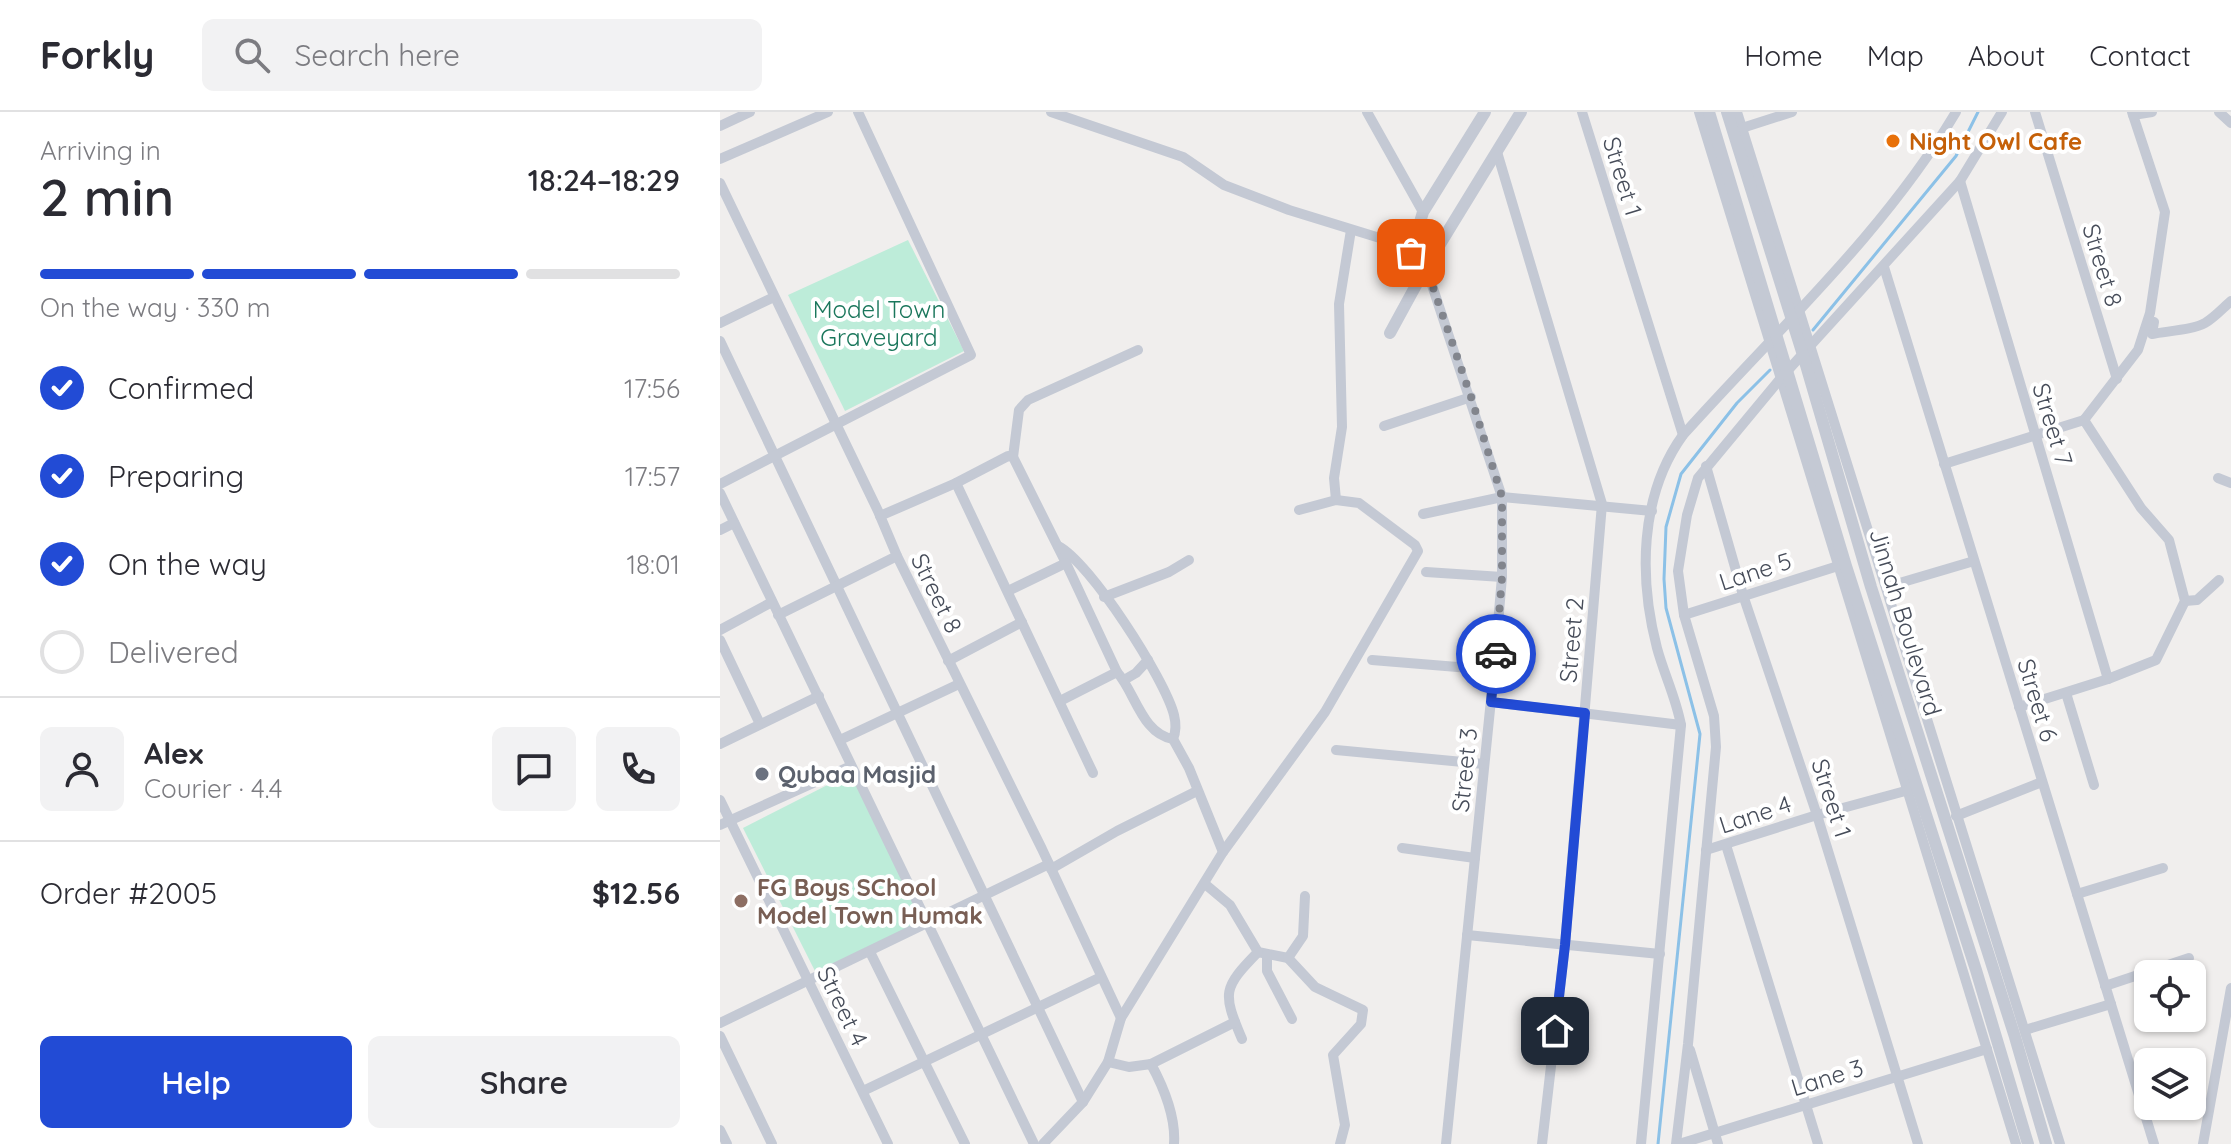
<!DOCTYPE html>
<html lang="en">
<head>
<meta charset="utf-8">
<style>
	body { margin:0; font-family:Quicksand,sans-serif; background:#f2f2f3; color:#2b2b33; height:100vh; display:flex; flex-direction:column; font-size:30px; white-space:nowrap }
	* { box-sizing:border-box; margin:0 }
	p { font-size:26px; color:#7c7c81 }
	.icon { flex:none; width:44px; height:44px; fill:none; stroke:currentColor; stroke-width:2; stroke-linecap:round; stroke-linejoin:round }
	.map { position:relative; flex:1; overflow:hidden }
	.details { display:flex; flex-direction:column; background:#fff; width:720px }
	.details>* { flex:none }
	.buttons { position:absolute; left:1414px; top:848px; display:grid; gap:16px }
	.buttons a { display:grid; place-items:center; width:72px; height:72px; border-radius:12px; background:#fff; box-shadow:0 2px 6px #0004; font-size:40px }
	.pin { position:absolute; display:grid; place-items:center; width:68px; height:68px; color:#fff; margin:-34px; border-radius:16px; box-shadow:0 4px 12px #0006 }
	.courier { position:absolute; display:grid; place-items:center; width:80px; height:80px; margin:-40px; border:6px solid #224bd5; border-radius:50%; background:#fff; color:#222; box-shadow:0 2px 10px #0007 }
	.overview em { font-style:normal; font-weight:600 }
	.overview div { display:flex; flex-direction:column-reverse }
	.overview { display:flex; align-items:center; justify-content:space-between; height:136px; padding:0 40px }
	h1 { font-size:52px; font-weight:600; line-height:60px }
	.bar { display:grid; grid-template-columns:repeat(4,1fr); gap:12px 8px; align-content:center; height:96px; padding:0 40px }
	.bar i { height:10px; border-radius:6px; background:#e1e1e2 }
	.bar .selected { background:#224bd5 }
	.bar p { grid-column:span 4 }
	.line { display:flex; align-items:center; gap:20px; padding:0 40px; border-top:2px solid #e1e1e2 }
	.line div { flex:1 }
	.round { display:grid; place-items:center; flex:none; width:84px; height:84px; border-radius:12px; background:#f2f2f3 }
	ol { padding:0 40px; list-style:none }
	li { display:flex; align-items:center; gap:24px; height:88px }
	li p { margin-inline-start:auto }
	li .icon { padding:8px; border-radius:50%; background:#224bd5; color:#fff; stroke-width:4 }
	li:last-child { color:#7c7c81 }
	li i { width:44px; height:44px; border:4px solid #e1e1e2; border-radius:50% }
	.button { display:flex; gap:16px; margin-top:auto; padding:16px 40px }
	.button a { flex:1; height:92px; border-radius:12px; background:#224bd5; color:#fff; font-size:32px; font-weight:600; line-height:92px; text-align:center }
	.button a+a { background:#f2f2f3; color:#2b2b33 }
	header { display:flex; align-items:center; gap:48px; box-sizing:border-box; height:112px; padding:0 40px; background:#fff; border-bottom:2px solid #e1e1e2 }
	header strong { font-size:38px }
	nav { display:flex; gap:44px; margin-inline-start:auto; font-size:28px }
	.search { width:560px; height:72px; background:#f2f2f3; display:flex; align-items:center; gap:20px; box-sizing:border-box; padding:0 28px; border-radius:12px; color:#7c7c81; font-size:30px }
	main { display:flex; flex:1; min-height:0 }
	.map>svg:first-child { display:block }
</style>
</head>
<body>
<header>
<strong>Forkly</strong>
<div class="search"><svg class="icon" aria-label="search" viewBox="0 0 24 24"><circle cx="10" cy="10" r="6"/><path d="M15 15l6 6"/></svg>Search here</div>
<nav><a>Home</a><a>Map</a><a>About</a><a>Contact</a></nav>
</header>
<main>
<section class="details">
<div class="overview"><div><h1>2 min</h1><p>Arriving in</p></div><em>18:24–18:29</em></div>
<div class="bar"><i class="selected"></i><i class="selected"></i><i class="selected"></i><i></i><p>On the way · 330 m</p></div>
<ol>
<li><svg class="icon" aria-label="check" viewBox="0 0 24 24"><path d="M5 12l5 5 9-10"/></svg>Confirmed<p>17:56</p></li>
<li><svg class="icon" aria-label="check" viewBox="0 0 24 24"><path d="M5 12l5 5 9-10"/></svg>Preparing<p>17:57</p></li>
<li><svg class="icon" aria-label="check" viewBox="0 0 24 24"><path d="M5 12l5 5 9-10"/></svg>On the way<p>18:01</p></li>
<li><i></i>Delivered</li>
</ol>
<div class="line" style="height:144px"><a class="round"><svg class="icon" aria-label="person" viewBox="0 0 24 24"><circle cx="12" cy="8" r="4"/><path d="M4 21q1-7 8-7t8 7"/></svg></a><div><b>Alex</b><p>Courier · 4.4</p></div><a class="round"><svg class="icon" aria-label="chat" viewBox="0 0 24 24"><path d="M4 5h16v11H9l-5 4z"/></svg></a><a class="round"><svg class="icon" aria-label="phone" viewBox="0 0 24 24"><path d="M5 4h4l2 5-3 2q2 4 5 5l2-3 5 2v4C11 20 4 13 5 4z"/></svg></a></div>
<div class="line" style="height:104px"><div>Order #2005</div><b>$12.56</b></div>
<div class="button"><a>Help</a><a>Share</a></div>
</section>
<div class="map">
<svg width="1511" height="1032" viewBox="0 0 1511 1032">
	<rect width="100%" height="100%" fill="#f0eeed"/>
	<g fill="#bdecd9">
		<polygon points="188,128 244,239 125,299 68,183"/>
		<polygon points="133,660 207,807 97,863 23,716"/>
	</g>
	<g fill="none" stroke-linecap="round" stroke-linejoin="round">
		<g stroke="#8cc1e7" stroke-width="3">
			<polyline points="1093,218 1236,44 1258,0"/>
			<polyline points="938,1032 980,622 946,496 944,467 946,415 961,362 1017,291 1050,258"/>
		</g>
		<g stroke="#c4c9d4" stroke-width="10">
			<polyline points="331,0 463,45 504,73 569,98 663,127"/>
			<polyline points="647,0 703,100"/>
			<polyline points="862,0 963,323"/>
			<polyline points="979,0 1296,1032"/>
			<polyline points="1017,0 1340,1032"/>
			<polyline points="1315,0 1397,267"/>
			<polyline points="1499,0 1511,11"/>
			<polyline points="1413,3 1432,0"/>
			<polyline points="0,14 30,0"/>
			<polyline points="1022,16 1072,0"/>
			<polyline points="777,40 882,392 845,833 822,1032"/>
			<polyline points="0,47 108,0"/>
			<polyline points="1240,69 1388,567"/>
			<polyline points="0,71 158,399 177,444 322,737 401,906"/>
			<polyline points="691,141 706,155 782,385 782,465 774,558 726,1032"/>
			<polyline points="1164,155 1434,1032"/>
			<path d="M 1434,210 L 1432,222 C 1447,219 1473,218 1485,211 C 1494,206 1503,196 1511,189"/>
			<polyline points="0,211 54,185"/>
			<polyline points="0,229 363,990"/>
			<polyline points="1364,308 1418,238 1430,201 1445,100 1412,0"/>
			<polyline points="664,314 751,285"/>
			<polyline points="293,345 299,298 308,288 418,238"/>
			<polyline points="1224,352 1364,308 1421,396 1449,428 1465,489 1436,548 1388,567 1299,595"/>
			<polyline points="986,354 1023,483 1097,703 1198,1032"/>
			<polyline points="1498,366 1511,371"/>
			<polyline points="236,371 373,661"/>
			<polyline points="0,372 251,243 138,0"/>
			<polyline points="0,381 314,1032"/>
			<polyline points="616,388 614,366 622,315 619,192 631,118"/>
			<polyline points="703,402 782,385 932,399"/>
			<polyline points="160,404 236,371 288,344 293,345 346,451"/>
			<polyline points="0,418 14,411"/>
			<path d="M 338,434 C 370,450 445,567 454,603 C 456,611 456,620 453,627 C 422,622 415,580 397,560"/>
			<polyline points="706,460 782,465"/>
			<polyline points="1166,475 1254,449"/>
			<polyline points="288,479 346,451 397,560 340,589"/>
			<polyline points="384,485 449,460 469,448"/>
			<polyline points="1465,489 1477,488 1499,468"/>
			<polyline points="58,503 177,444"/>
			<polyline points="964,503 1118,454"/>
			<polyline points="0,518 52,490"/>
			<polyline points="0,528 40,612"/>
			<polyline points="652,548 774,558"/>
			<polyline points="228,549 302,510"/>
			<polyline points="404,568 416,561 428,548"/>
			<polyline points="1346,581 1374,673"/>
			<polyline points="771,590 961,613"/>
			<polyline points="453,627 469,656 503,740"/>
			<polyline points="120,628 239,572"/>
			<polyline points="0,632 99,584"/>
			<polyline points="616,638 764,652"/>
			<polyline points="0,688 168,1032"/>
			<polyline points="1236,704 1322,670"/>
			<polyline points="0,713 131,654"/>
			<polyline points="1006,733 1098,1032"/>
			<polyline points="682,736 755,746"/>
			<polyline points="986,738 1097,703 1189,678"/>
			<polyline points="331,757 397,719 477,679"/>
			<polyline points="485,772 510,793 538,840 568,846 595,875 643,898 641,912 613,943 625,1013 620,1032"/>
			<polyline points="1357,782 1443,756"/>
			<polyline points="747,823 940,842"/>
			<polyline points="150,840 245,1032"/>
			<polyline points="547,843 547,859 572,907"/>
			<polyline points="568,846 583,824 585,784"/>
			<polyline points="1385,874 1469,846"/>
			<polyline points="0,911 329,752"/>
			<polyline points="1305,918 1391,892"/>
			<polyline points="0,924 52,1032"/>
			<path d="M 522,927 C 502,880 503,876 538,840"/>
			<polyline points="970,938 998,1032"/>
			<polyline points="388,950 409,955 431,952 515,910"/>
			<path d="M 431,952 C 444,976 456,1004 454,1032"/>
			<polyline points="143,979 381,865"/>
			<polyline points="0,1018 7,1032"/>
			<polyline points="323,1032 363,990 388,950 401,906 503,740 605,600 698,439 695,433 639,391 616,388 579,398"/>
			<path d="M 921,1032 L 961,613 C 956,586 944,562 937,536 C 919,467 919,384 963,323 C 1056,219 1164,121 1236,0"/>
			<polyline points="956,1032 968,932 996,635 994,604 964,503 958,459 967,403 978,366 1061,266 1240,69 1282,0"/>
			<polyline points="959,1032 1267,937"/>
			<polyline points="1483,1032 1511,876"/>
		</g>
		<g stroke="#c4c9d4" stroke-width="12">
			<polyline points="989,0 1126,454 1256,858 1308,1032"/>
			<polyline points="1007,0 1083,243 1151,475 1295,925 1326,1032"/>
			<polyline points="691,141 703,100 765,0"/>
			<polyline points="670,221 706,155 801,0"/>
		</g>
	</g>
	<g fill="none" stroke-linecap="round" stroke-linejoin="round">
		<polyline stroke="#82858d" stroke-width="8" stroke-dasharray="0 14.4" points="691,141 706,155 751,285 782,385 782,465 776,542"/>
		<polyline stroke="#224bd5" stroke-width="10" points="776,542 771,590 865,601 845,833 835,919"/>
	</g>
	<circle fill="#e8710a" stroke="#fff" stroke-width="3" cx="1173" cy="29" r="8"/>
	<circle fill="#6b7280" stroke="#fff" stroke-width="3" cx="42" cy="662" r="8"/>
	<circle fill="#8d6e63" stroke="#fff" stroke-width="3" cx="21" cy="789" r="8"/>
	<g text-anchor="middle" dominant-baseline="central" stroke-width="8" stroke-linejoin="round" paint-order="stroke">
		<g font-size="24" font-weight="bold" fill="#c56008" stroke="#fff" text-anchor="start">
			<text x="1189" y="29">Night Owl Cafe</text>
		</g>
		<g font-size="24" fill="#464c59" stroke="#fff">
			<text transform="translate(903 64) rotate(73)">Street 1</text>
			<text transform="translate(1383 153) rotate(73)">Street 8</text>
			<text transform="translate(1333 312) rotate(73)">Street 7</text>
			<text transform="translate(1035 459) rotate(-18)">Lane 5</text>
			<text transform="translate(217 481) rotate(64)">Street 8</text>
			<text transform="translate(1186 510) rotate(73)">Jinnah Boulevard</text>
			<text transform="translate(851 528) rotate(-85)">Street 2</text>
			<text transform="translate(1318 588) rotate(73)">Street 6</text>
			<text transform="translate(744 658) rotate(-84)">Street 3</text>
			<text transform="translate(1112 686) rotate(72)">Street 1</text>
			<text transform="translate(1035 702) rotate(-18)">Lane 4</text>
			<text transform="translate(123 894) rotate(64)">Street 4</text>
			<text transform="translate(1107 965) rotate(-17)">Lane 3</text>
		</g>
		<g font-size="24" fill="#1b775c" stroke="#fff">
			<text x="159" y="197">Model Town<tspan x="159" dy="28">Graveyard</tspan></text>
		</g>
		<g font-size="24" font-weight="bold" fill="#5b616d" stroke="#fff" text-anchor="start">
			<text x="58" y="662">Qubaa Masjid</text>
		</g>
		<g font-size="24" font-weight="bold" fill="#785e54" stroke="#fff" text-anchor="start">
			<text x="37" y="775">FG Boys SChool<tspan x="37" dy="28">Model Town Humak</tspan></text>
		</g>
	</g>
</svg>
<div class="buttons">
<a><svg class="icon" aria-label="locate" viewBox="0 0 24 24"><circle cx="12" cy="12" r="6"/><path d="M12 2v4M12 18v4M2 12h4M18 12h4"/></svg></a>
<a><svg class="icon" aria-label="layers" viewBox="0 0 24 24"><path d="M12 4l9 5-9 5-9-5zM3 14l9 5 9-5"/></svg></a>
</div>
<div class="pin" style="left:691px;top:141px;background:#ea580c"><svg class="icon" aria-label="bag" viewBox="0 0 24 24"><path d="M5 8h14l-1 12H6zM9 8a3 3 0 0 1 6 0"/></svg></div>
<div class="pin" style="left:835px;top:919px;background:#1f2937"><svg class="icon" aria-label="home" viewBox="0 0 24 24"><path d="M3 11l9-7 9 7M6 9v11h12V9"/></svg></div>
<div class="courier" style="left:776px;top:542px"><svg class="icon" aria-label="car" viewBox="0 0 24 24"><path d="M5 17H2v-5l4-1 3-4h7l3 4 3 1v5h-3M9 17h6M6 11h13"/><circle cx="7" cy="17" r="2"/><circle cx="17" cy="17" r="2"/></svg></div>
</div>
</main>
</body>
</html>
